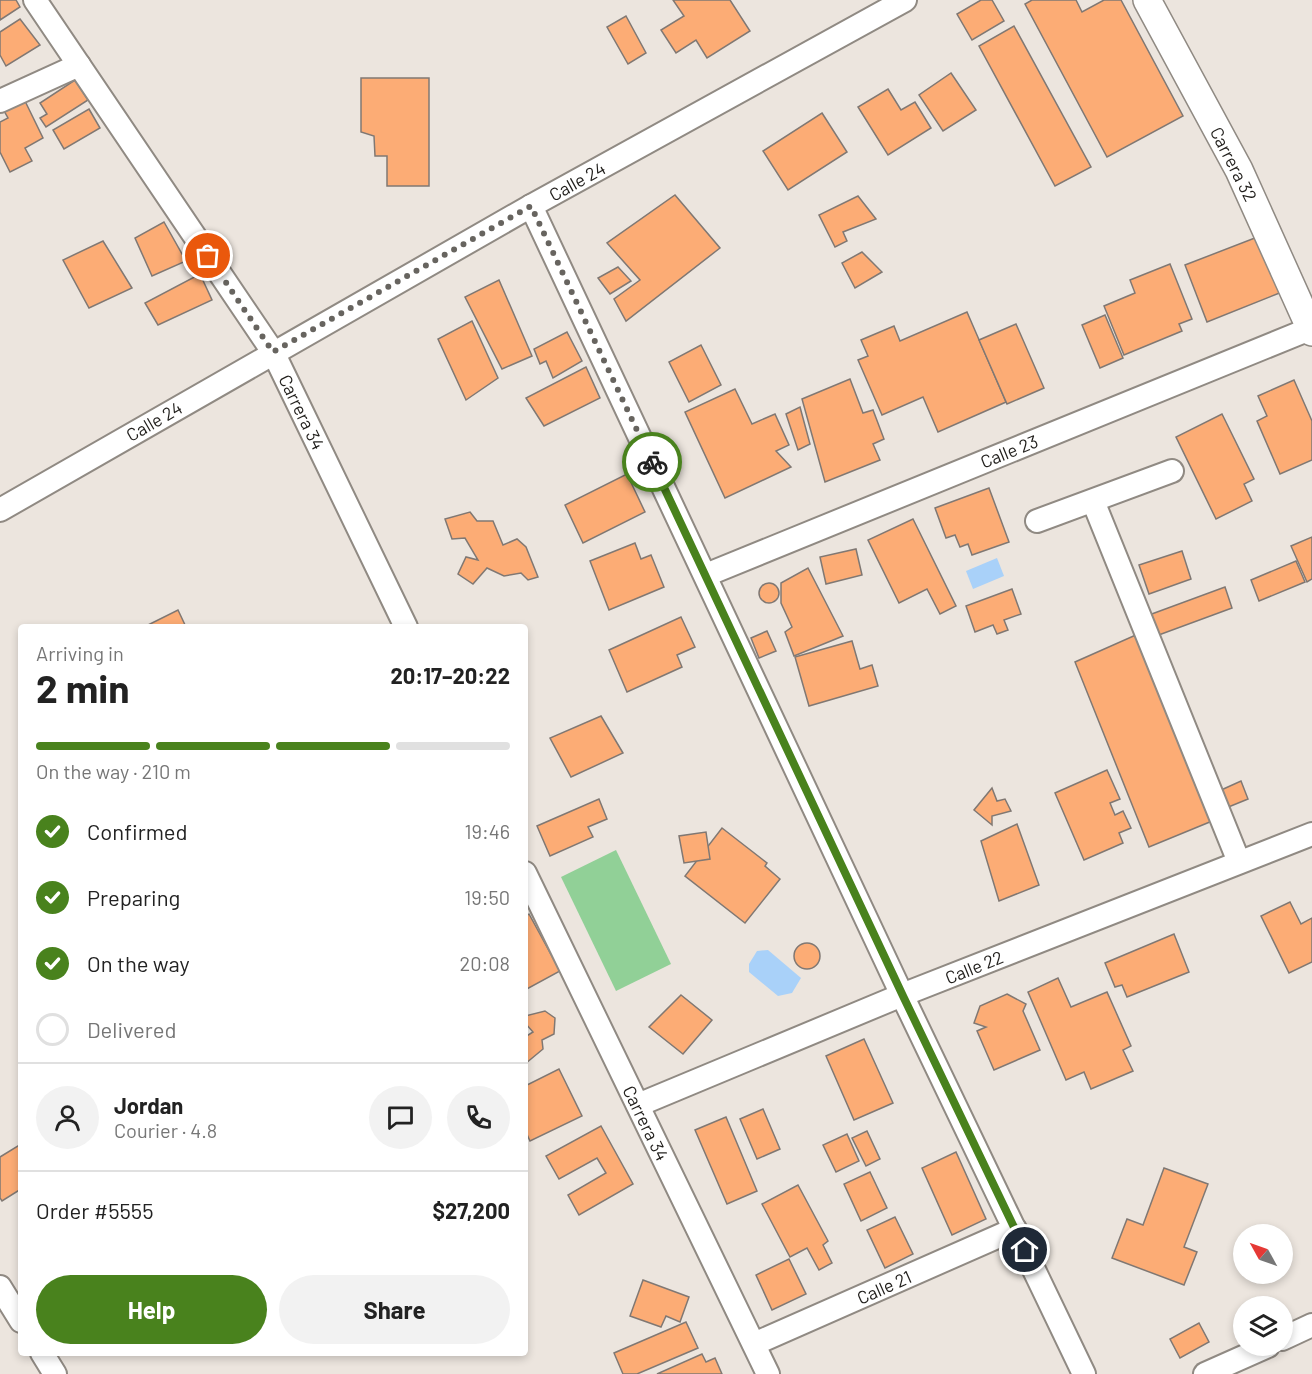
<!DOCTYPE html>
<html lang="en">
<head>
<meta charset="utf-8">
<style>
	body { margin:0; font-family:Barlow,sans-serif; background:#f2f2f2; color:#222; height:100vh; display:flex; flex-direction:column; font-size:22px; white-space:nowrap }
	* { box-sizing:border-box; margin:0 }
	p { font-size:20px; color:#767676 }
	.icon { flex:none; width:33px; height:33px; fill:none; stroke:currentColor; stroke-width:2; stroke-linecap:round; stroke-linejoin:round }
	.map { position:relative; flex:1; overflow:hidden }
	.drawer { position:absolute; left:18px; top:624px; width:510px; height:732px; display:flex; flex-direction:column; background:#fff; border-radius:6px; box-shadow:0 3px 9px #0003 }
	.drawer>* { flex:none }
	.needle { width:39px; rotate:310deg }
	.buttons { position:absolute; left:1233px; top:1224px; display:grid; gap:12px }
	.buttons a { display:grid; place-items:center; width:60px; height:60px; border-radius:50%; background:#fff; box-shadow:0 3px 9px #0003; font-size:30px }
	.pin { position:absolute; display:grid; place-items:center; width:51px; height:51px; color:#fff; margin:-26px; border:3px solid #fff; border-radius:50%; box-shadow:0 2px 6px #0007 }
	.courier { position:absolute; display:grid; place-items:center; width:60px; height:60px; margin:-30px; border:4px solid #49821d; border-radius:50%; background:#fff; color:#222; box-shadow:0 2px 8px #0007 }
	.summary em { font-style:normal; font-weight:700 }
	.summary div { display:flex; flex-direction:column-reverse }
	.summary { display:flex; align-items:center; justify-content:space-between; height:102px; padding:0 18px }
	h1 { font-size:39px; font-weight:700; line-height:45px }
	.bar { display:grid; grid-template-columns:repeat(4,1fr); gap:9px 6px; align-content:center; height:72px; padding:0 18px }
	.bar i { height:8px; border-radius:4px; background:#e0e0e0 }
	.bar .selected { background:#49821d }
	.bar p { grid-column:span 4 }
	.line { display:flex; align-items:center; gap:15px; padding:0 18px; border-top:2px solid #e0e0e0 }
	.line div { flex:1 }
	.round { display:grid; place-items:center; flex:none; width:63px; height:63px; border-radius:32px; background:#f2f2f2 }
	ol { padding:0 18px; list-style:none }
	li { display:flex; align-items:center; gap:18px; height:66px }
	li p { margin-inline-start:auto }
	li .icon { padding:6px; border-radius:50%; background:#49821d; color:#fff; stroke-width:4 }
	li:last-child { color:#767676 }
	li i { width:33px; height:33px; border:3px solid #e0e0e0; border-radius:50% }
	.button { display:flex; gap:12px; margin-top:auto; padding:12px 18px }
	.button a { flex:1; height:69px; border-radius:36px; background:#49821d; color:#fff; font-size:24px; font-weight:700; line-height:69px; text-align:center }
	.button a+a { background:#f2f2f2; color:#222 }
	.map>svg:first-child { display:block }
</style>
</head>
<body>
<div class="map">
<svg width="1312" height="1374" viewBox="0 0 1312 1374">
	<rect width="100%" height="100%" fill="#ece5de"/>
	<polygon fill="#91d097" points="616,850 671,964 616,991 561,877"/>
	<g fill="#a9d1f9">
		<polygon points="997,558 1004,576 973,589 966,571"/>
		<polygon points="768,950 801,978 792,993 778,996 749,972 749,964 757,951"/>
	</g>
	<g fill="#fcac75" stroke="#807873" stroke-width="1.5">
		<polygon points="0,0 16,0 20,7 0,20"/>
		<polygon points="673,0 730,0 750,31 707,58 696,40 676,53 661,30 684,16"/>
		<polygon points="981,0 992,0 1004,21 972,40 957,14"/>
		<polygon points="1032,0 1076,0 1082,12 1104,0 1121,0 1183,116 1107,157 1025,4"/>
		<polygon points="626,16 646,53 628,64 607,27"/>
		<polygon points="20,19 40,45 6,66 0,55 0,32"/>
		<polygon points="1014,26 1091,167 1055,186 979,46"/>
		<polygon points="951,73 976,110 943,131 919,95"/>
		<polygon points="361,78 429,78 429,186 387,186 387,156 375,156 374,136 361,132"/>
		<polygon points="75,80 88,100 46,127 40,118 47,114 40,103"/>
		<polygon points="888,89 901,110 915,102 931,128 888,155 858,107"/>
		<polygon points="24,99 43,138 25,148 32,161 10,172 0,152 0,122 8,118 3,109"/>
		<polygon points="89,109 100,128 64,149 53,130"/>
		<polygon points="822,113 847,152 788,190 763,151"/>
		<polygon points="675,195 720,248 626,321 614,299 640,280 607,243"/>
		<polygon points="858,196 876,219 843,232 847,241 835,247 819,215"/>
		<polygon points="164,222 186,261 152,276 135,238"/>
		<polygon points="1260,236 1282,292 1207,322 1185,265"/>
		<polygon points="103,241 132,288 89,308 63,260"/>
		<polygon points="862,252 882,272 855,288 842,263"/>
		<polygon points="1170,264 1192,319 1179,324 1182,331 1124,355 1104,306 1135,293 1130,280"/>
		<polygon points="618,267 631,281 610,294 598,278"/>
		<polygon points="200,274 212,300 158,325 145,303"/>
		<polygon points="499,280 532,356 502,369 465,297"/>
		<polygon points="967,312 1006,402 938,432 923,397 882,415 858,360 868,356 861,340 894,326 900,341"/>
		<polygon points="1105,315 1123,358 1100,368 1082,325"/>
		<polygon points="472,321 498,378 466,400 438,339"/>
		<polygon points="1016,324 1044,388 1007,404 979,340"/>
		<polygon points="567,332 582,361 553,378 546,361 540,364 534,349"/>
		<polygon points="701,345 721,385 689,402 669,362"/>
		<polygon points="586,367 600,398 544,426 526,398"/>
		<polygon points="850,379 863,413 873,410 884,439 873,444 880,460 825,482 802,399"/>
		<polygon points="1294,380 1312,421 1312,460 1280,474 1257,421 1267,416 1258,396"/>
		<polygon points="735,389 752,424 775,414 789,445 776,451 791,467 725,498 685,412"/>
		<polygon points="800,407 810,444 798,450 786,414"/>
		<polygon points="1222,414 1254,479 1244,484 1252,501 1216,519 1176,437"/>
		<polygon points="627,474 645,512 583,543 565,505"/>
		<polygon points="989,488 1009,542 972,555 968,544 960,547 955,535 946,538 935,508"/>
		<polygon points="470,512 477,521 493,521 503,545 517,539 526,547 538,577 528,580 521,573 504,576 487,568 473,584 458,574 466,557 478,560 465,538 452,539 445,519"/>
		<polygon points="913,519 956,606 940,614 927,589 899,603 868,540"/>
		<polygon points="1312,537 1312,579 1307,582 1291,546"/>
		<polygon points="635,543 641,559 651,555 664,587 609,610 590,561"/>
		<polygon points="856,549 862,575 826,584 820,557"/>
		<polygon points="1182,551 1191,579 1149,594 1139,565"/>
		<polygon points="1296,561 1305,582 1259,601 1251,580"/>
		<polygon points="808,568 843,636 794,656 785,632 792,627 781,603 781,583"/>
		<circle cx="769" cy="593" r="10"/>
		<polygon points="1225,587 1232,608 1156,636 1149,615"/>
		<polygon points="1012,589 1021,614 1004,620 1008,630 997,634 993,625 975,632 966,606"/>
		<polygon points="178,610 186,627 144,627"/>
		<polygon points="681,617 695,647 677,655 682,667 627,692 609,650"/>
		<polygon points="767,631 776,651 759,658 751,638"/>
		<polygon points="1138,634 1217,819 1149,847 1075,662"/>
		<polygon points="852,641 860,669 872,665 878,686 809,706 795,657"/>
		<polygon points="601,716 623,753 571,777 550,738"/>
		<polygon points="1107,770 1120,799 1110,803 1115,815 1123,811 1131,828 1119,833 1123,843 1084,860 1055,793"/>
		<polygon points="1241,781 1248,799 1226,808 1219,791"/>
		<polygon points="992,788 997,801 1005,799 1011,811 992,816 992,825 974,810"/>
		<polygon points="599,799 607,819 588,827 593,837 550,856 537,826"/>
		<polygon points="1017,824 1039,885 999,901 981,841"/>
		<polygon points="722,828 767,863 765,866 780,879 745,923 685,876"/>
		<polygon points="706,832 710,859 684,863 679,836"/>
		<polygon points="1290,902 1301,924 1312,918 1312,962 1289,973 1261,916"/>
		<polygon points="529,914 560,971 525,990 525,917"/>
		<polygon points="1174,934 1189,972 1127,997 1122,985 1115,987 1105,963"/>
		<circle cx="807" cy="956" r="13"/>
		<polygon points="1058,978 1071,1007 1107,992 1131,1046 1123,1050 1133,1071 1091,1089 1084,1072 1066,1080 1028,992"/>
		<polygon points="1007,994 1026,1004 1023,1011 1040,1050 994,1070 977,1031 986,1027 974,1023 980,1006"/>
		<polygon points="681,995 712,1020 683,1054 649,1027"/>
		<polygon points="545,1011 555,1018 554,1034 542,1040 543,1049 525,1064 525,1037 533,1032 525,1023 525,1016"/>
		<polygon points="864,1039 893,1103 854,1120 826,1056"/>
		<polygon points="559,1069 582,1116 530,1141 525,1130 525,1086"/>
		<polygon points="763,1109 780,1149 757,1159 740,1119"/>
		<polygon points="726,1117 757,1191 727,1204 695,1130"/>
		<polygon points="601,1126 633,1184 579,1215 568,1195 606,1173 597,1158 559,1179 546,1156"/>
		<polygon points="867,1131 880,1159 866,1166 852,1138"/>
		<polygon points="847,1134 859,1161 836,1172 823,1145"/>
		<polygon points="21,1144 21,1189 2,1201 0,1198 0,1157"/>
		<polygon points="956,1152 986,1219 952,1235 922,1168"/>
		<polygon points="1164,1168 1208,1184 1184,1247 1197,1252 1184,1285 1112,1258 1127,1219 1143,1225"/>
		<polygon points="870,1172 887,1208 861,1221 844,1184"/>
		<polygon points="798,1185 828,1241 823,1245 832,1263 819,1270 807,1248 790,1257 762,1204"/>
		<polygon points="895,1217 913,1254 885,1268 867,1230"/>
		<polygon points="789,1259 806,1294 772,1310 756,1275"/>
		<polygon points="643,1280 689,1297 680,1322 666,1316 661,1327 630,1316"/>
		<polygon points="686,1322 698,1348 637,1374 623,1374 614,1353"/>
		<polygon points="1199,1323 1209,1342 1180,1358 1170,1339"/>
		<polygon points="702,1354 706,1362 715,1358 722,1374 657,1374"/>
	</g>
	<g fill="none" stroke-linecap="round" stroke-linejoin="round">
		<defs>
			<g id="minor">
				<polyline points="35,0 273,352 406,627"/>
				<polyline points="0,101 79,65"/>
				<polyline points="531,206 902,995 1084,1374"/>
				<polyline points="1093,501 1239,862"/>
				<polyline points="0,510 531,206 905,0"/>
				<polyline points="1037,521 1172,471"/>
				<polyline points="706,575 1312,328"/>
				<polyline points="525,873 768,1374"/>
				<polyline points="638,1105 902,995 1312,834"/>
				<polyline points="0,1287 21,1321"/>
				<polyline points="1282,1339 1312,1325"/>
				<polyline points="754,1344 1015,1229"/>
				<polyline points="42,1353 55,1374"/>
				<polyline points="1205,1374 1268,1346"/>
			</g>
			<polyline id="tertiary" points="1147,0 1239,170 1312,332"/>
		</defs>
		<use href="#minor" stroke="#908a83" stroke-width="26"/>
		<use href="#tertiary" stroke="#908a83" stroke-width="30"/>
		<use href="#minor" stroke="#fff" stroke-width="22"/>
		<use href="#tertiary" stroke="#fff" stroke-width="27"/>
	</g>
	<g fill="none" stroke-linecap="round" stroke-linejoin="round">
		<polyline stroke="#67645f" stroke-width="6" stroke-dasharray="0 10.8" points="208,256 273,352 531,206 652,462"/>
		<polyline stroke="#49821d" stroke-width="8" points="652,462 903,996 1025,1250"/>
	</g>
	<g text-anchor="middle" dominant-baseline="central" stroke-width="4.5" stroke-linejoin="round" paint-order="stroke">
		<g font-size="18" fill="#201e1b" stroke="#fff">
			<text transform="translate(1234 164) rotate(63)">Carrera 32</text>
			<text transform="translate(577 181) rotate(-29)">Calle 24</text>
			<text transform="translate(302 412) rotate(64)">Carrera 34</text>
			<text transform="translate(154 421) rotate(-30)">Calle 24</text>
			<text transform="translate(1009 451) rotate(-22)">Calle 23</text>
			<text transform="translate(974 967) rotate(-22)">Calle 22</text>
			<text transform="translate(646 1123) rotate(64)">Carrera 34</text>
			<text transform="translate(884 1287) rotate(-24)">Calle 21</text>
		</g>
	</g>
</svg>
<div class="buttons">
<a><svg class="needle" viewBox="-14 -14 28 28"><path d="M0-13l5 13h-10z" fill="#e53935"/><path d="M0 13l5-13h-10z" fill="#767676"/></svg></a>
<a><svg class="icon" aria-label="layers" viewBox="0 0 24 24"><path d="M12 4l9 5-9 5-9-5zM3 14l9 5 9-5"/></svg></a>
</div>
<div class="pin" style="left:208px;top:256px;background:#ea580c"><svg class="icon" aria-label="bag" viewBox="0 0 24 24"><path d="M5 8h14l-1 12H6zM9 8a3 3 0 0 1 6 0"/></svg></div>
<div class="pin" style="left:1025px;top:1250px;background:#1f2937"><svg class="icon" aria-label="home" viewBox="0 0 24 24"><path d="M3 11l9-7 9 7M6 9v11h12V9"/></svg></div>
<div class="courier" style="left:652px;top:462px"><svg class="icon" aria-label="bike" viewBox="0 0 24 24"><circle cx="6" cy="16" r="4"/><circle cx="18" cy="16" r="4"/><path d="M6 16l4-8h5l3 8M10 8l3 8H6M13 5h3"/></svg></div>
<section class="drawer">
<div class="summary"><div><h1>2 min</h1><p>Arriving in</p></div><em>20:17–20:22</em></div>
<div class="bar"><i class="selected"></i><i class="selected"></i><i class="selected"></i><i></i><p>On the way · 210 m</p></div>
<ol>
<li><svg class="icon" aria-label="check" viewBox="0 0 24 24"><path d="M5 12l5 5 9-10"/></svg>Confirmed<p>19:46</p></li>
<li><svg class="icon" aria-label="check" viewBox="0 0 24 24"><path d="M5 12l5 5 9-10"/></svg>Preparing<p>19:50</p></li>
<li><svg class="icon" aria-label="check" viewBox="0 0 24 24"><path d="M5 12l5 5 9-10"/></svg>On the way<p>20:08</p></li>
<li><i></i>Delivered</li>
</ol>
<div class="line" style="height:108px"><a class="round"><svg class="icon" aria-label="person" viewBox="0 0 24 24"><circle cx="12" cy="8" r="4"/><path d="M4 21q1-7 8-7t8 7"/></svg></a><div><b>Jordan</b><p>Courier · 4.8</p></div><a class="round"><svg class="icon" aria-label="chat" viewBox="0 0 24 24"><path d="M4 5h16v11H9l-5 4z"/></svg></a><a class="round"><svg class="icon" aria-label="phone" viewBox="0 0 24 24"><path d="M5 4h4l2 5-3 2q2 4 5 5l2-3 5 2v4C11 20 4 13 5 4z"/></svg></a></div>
<div class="line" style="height:78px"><div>Order #5555</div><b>$27,200</b></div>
<div class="button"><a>Help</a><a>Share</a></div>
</section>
</div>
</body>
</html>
